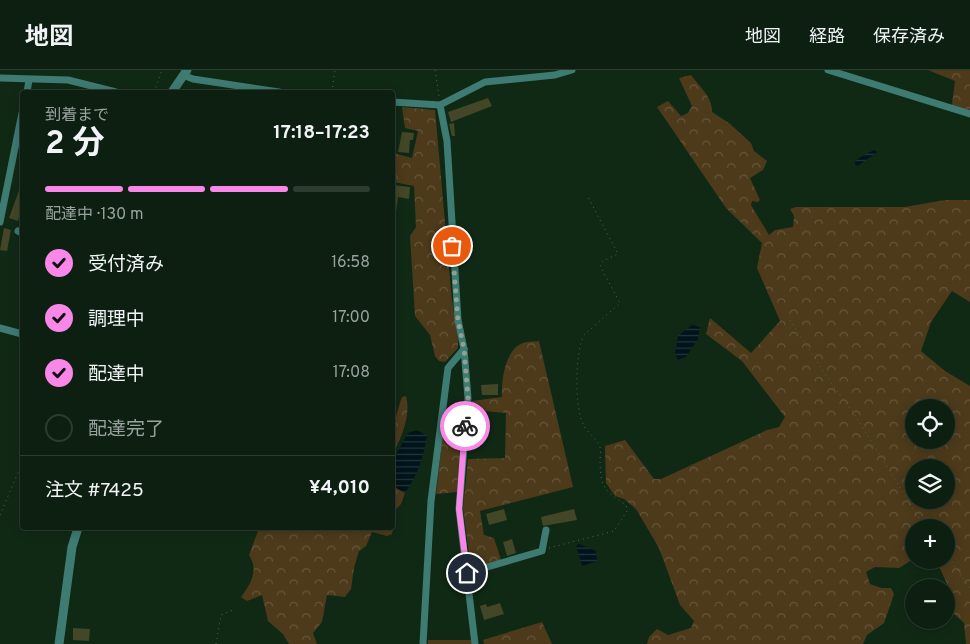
<!DOCTYPE html>
<html lang="ja">
<head>
<meta charset="utf-8">
<style>
	body { margin:0; font-family:Overpass,"Noto Sans JP",sans-serif; background:#152719; color:#f1f3f6; height:100vh; display:flex; flex-direction:column; font-size:19px; white-space:nowrap }
	* { box-sizing:border-box; margin:0 }
	p { font-size:16px; color:#9aa29f }
	.icon { flex:none; width:28px; height:28px; fill:none; stroke:currentColor; stroke-width:2; stroke-linecap:round; stroke-linejoin:round }
	.map { position:relative; flex:1; overflow:hidden }
	.panel { position:absolute; left:20px; top:20px; width:375px; height:440px; display:flex; flex-direction:column; background:#0c1f10; border-radius:5px; box-shadow:0 2px 12px #0003,0 0 0 1px #2c3d30 }
	.panel>* { flex:none }
	.controls { position:absolute; left:905px; top:329px; display:grid; gap:10px }
	.controls a { display:grid; place-items:center; width:50px; height:50px; border-radius:50%; background:#0c1f10; box-shadow:0 2px 12px #0003,0 0 0 1px #2c3d30; font-size:25px }
	.pin { position:absolute; display:grid; place-items:center; width:42px; height:42px; color:#fff; margin:-21px; border:2px solid #fff; border-radius:50%; box-shadow:0 1px 5px #0007 }
	.courier { position:absolute; display:grid; place-items:center; width:50px; height:50px; margin:-25px; border:4px solid #f987e8; border-radius:50%; background:#fff; color:#222; box-shadow:0 1px 6px #0007 }
	.head em { font-style:normal; font-weight:700 }
	.head div { display:flex; flex-direction:column-reverse }
	.head { display:flex; align-items:center; justify-content:space-between; height:85px; padding:0 25px }
	h1 { font-size:32px; font-weight:700; line-height:38px }
	.bar { display:grid; grid-template-columns:repeat(4,1fr); gap:8px 5px; align-content:center; height:60px; padding:0 25px }
	.bar i { height:6px; border-radius:4px; background:#2c3d30 }
	.bar .current { background:#f987e8 }
	.bar p { grid-column:span 4 }
	.line { display:flex; align-items:center; gap:12px; padding:0 25px; border-top:1px solid #2c3d30 }
	.line div { flex:1 }
	ol { padding:0 25px; list-style:none }
	li { display:flex; align-items:center; gap:15px; height:55px }
	li p { margin-inline-start:auto }
	li .icon { padding:5px; border-radius:50%; background:#f987e8; color:#111; stroke-width:4 }
	li:last-child { color:#9aa29f }
	li i { width:28px; height:28px; border:2px solid #2c3d30; border-radius:50% }
	header { display:flex; align-items:center; gap:30px; box-sizing:border-box; height:70px; padding:0 25px; background:#0c1f10; border-bottom:1px solid #2c3d30 }
	header strong { font-size:24px }
	nav { display:flex; gap:28px; margin-inline-start:auto; font-size:18px }
	.map>svg:first-child { display:block }
</style>
</head>
<body>
<header>
<strong>地図</strong>
<nav><a>地図</a><a>経路</a><a>保存済み</a></nav>
</header>
<div class="map">
<svg width="970" height="574" viewBox="0 0 970 574">
	<defs>
		<pattern id="forest-crowns" width="20" height="18" patternUnits="userSpaceOnUse" patternTransform="scale(1.25)"><rect width="20" height="18" fill="#4d3a1b"/><path d="M2 6a3 3 0 1 1 6 0M12 15a3 3 0 1 1 6 0" fill="none" stroke="#66563b"/></pattern>
		<pattern id="water-rules" width="6" height="5" patternUnits="userSpaceOnUse" patternTransform="scale(1.25)"><rect width="6" height="5" fill="#00141b"/><path d="M0 2.5h6" fill="none" stroke="#24363b"/></pattern>
	</defs>
	<rect width="100%" height="100%" fill="#102915"/>
	<g fill="url(#forest-crowns)" fill-rule="evenodd">
		<polygon points="928,0 970,0 970,43 952,35 955,11"/>
		<path d="M 691,5 C 699,16 713,28 712,42 L 729,53 L 751,73 L 754,81 L 767,91 L 763,100 L 750,108 L 760,130 L 758,132 L 752,131 L 751,135 L 769,165 L 775,160 L 793,157 L 794,146 L 790,139 L 796,137 L 905,137 L 945,130 L 970,130 L 970,232 L 952,221 L 931,252 L 921,281 L 945,301 L 970,316 L 970,574 L 966,574 L 964,553 L 953,543 L 955,531 L 936,490 L 946,490 L 946,458 L 914,458 L 914,472 L 909,476 L 912,490 L 899,498 L 875,497 L 866,502 L 870,514 L 881,518 L 891,518 L 894,524 L 884,553 L 867,565 L 863,574 L 647,574 L 649,567 L 657,559 L 668,565 L 691,558 L 694,551 L 680,535 L 659,478 L 636,439 L 624,429 L 615,426 L 606,413 L 605,376 L 625,370 L 654,409 L 661,409 L 767,360 L 779,357 L 785,347 L 742,291 L 706,264 L 710,248 L 751,283 L 780,251 L 757,198 L 762,173 L 726,138 L 657,37 L 668,31 L 681,46 L 688,43 L 692,36 L 679,8 ZM 914,338 L 946,338 L 946,370 L 914,370 ZM 914,398 L 946,398 L 946,430 L 914,430 Z"/>
		<polygon points="402,37 435,40 452,231 458,269 458,278 445,292 439,291 435,286 430,265 415,246 410,166 416,157 414,116 393,112 393,83 412,88 418,61 405,58"/>
		<path d="M 539,271 L 573,417 L 480,441 L 484,465 L 494,468 L 501,490 L 471,499 L 463,438 L 468,389 L 505,388 L 506,343 L 474,340 L 472,331 L 502,327 C 501,312 505,279 523,273 C 528,271 534,272 539,271 Z"/>
		<path d="M 406,326 C 411,344 402,367 393,383 C 392,364 395,345 402,327 Z"/>
		<polygon points="445,345 463,350 457,422 436,424"/>
		<path d="M 393,416 L 405,423 L 401,434 L 396,439 L 392,464 L 387,466 L 372,462 L 366,476 L 359,481 L 354,498 L 351,519 L 345,527 L 327,525 L 322,552 L 313,563 L 317,574 L 289,574 L 283,564 L 268,551 L 262,525 L 247,531 L 241,527 C 251,514 259,500 249,485 L 259,458 L 392,458 Z"/>
		<polygon points="542,552 552,574 484,574 483,570"/>
		<polygon points="428,570 471,570 472,574 428,574"/>
	</g>
	<g fill="url(#water-rules)">
		<polygon points="874,80 877,82 875,84 856,97 855,92 859,88"/>
		<polygon points="692,255 700,257 698,269 686,287 678,290 675,284 678,266"/>
		<path d="M 417,360 L 427,366 C 423,388 418,404 405,423 L 393,416 L 393,390 L 408,363 Z"/>
		<polygon points="579,474 596,481 597,491 582,496 576,476"/>
	</g>
	<g fill="#434627">
		<polygon points="488,28 492,36 451,52 448,42"/>
		<polygon points="454,53 455,66 452,66 449,54"/>
		<polygon points="402,62 414,63 413,70 410,70 409,83 398,82"/>
		<polygon points="22,112 22,136 18,151 9,148"/>
		<polygon points="392,115 410,117 409,129 398,127 396,142 392,141"/>
		<polygon points="4,158 11,160 7,181 0,180"/>
		<polygon points="498,314 498,325 482,325 481,315"/>
		<polygon points="504,439 507,450 489,455 486,444"/>
		<polygon points="574,439 577,450 543,456 541,447"/>
		<polygon points="512,469 516,483 507,486 503,472"/>
		<polygon points="500,533 504,544 484,550 480,536 486,534 487,537"/>
		<polygon points="73,558 90,559 89,571 73,570"/>
	</g>
	<g fill="none" stroke-linecap="round" stroke-linejoin="round">
		<g stroke="#4f6553" stroke-width="1" stroke-dasharray="1 4" stroke-linecap="butt">
			<polyline points="435,0 439,26"/>
			<polyline points="154,22 162,0"/>
			<polyline points="332,22 335,0"/>
			<polyline points="790,250 831,313 855,345 925,458"/>
			<polyline points="0,445 22,393"/>
			<path d="M 549,478 L 614,461 L 627,441 L 626,435 C 606,421 601,420 600,393 C 600,388 601,382 600,377 C 597,369 588,363 584,356 C 574,338 575,282 584,265 L 620,233 L 600,196 L 603,191 L 618,184 L 588,127"/>
			<polyline points="946,484 970,518"/>
			<polyline points="216,574 221,545 235,539"/>
		</g>
		<g stroke="#3e7b72" stroke-width="7">
			<polyline points="828,0 970,44"/>
			<polyline points="183,5 193,9 279,22"/>
			<polyline points="0,8 68,10 116,22"/>
			<polyline points="27,22 29,10"/>
			<polyline points="392,32 440,35 485,12 555,5 572,0"/>
			<polyline points="440,35 447,71 458,250 464,279 468,328 459,439 475,574"/>
			<polyline points="0,152 22,43"/>
			<polyline points="18,161 22,163"/>
			<polyline points="0,258 22,264"/>
			<polyline points="467,503 542,481 546,460"/>
			<polyline points="423,574 431,431 448,298 464,279"/>
		</g>
		<g stroke="#3e7b72" stroke-width="9">
			<polyline points="172,22 187,0"/>
			<polyline points="59,574 72,477 78,458"/>
		</g>
	</g>
	<g fill="none" stroke-linecap="round" stroke-linejoin="round">
		<polyline stroke="#8fa292" stroke-width="5" stroke-dasharray="0 9" points="452,176 458,250 464,279 468,328 465,356"/>
		<polyline stroke="#f987e8" stroke-width="6" points="465,356 459,439 467,503"/>
	</g>
</svg>
<div class="controls">
<a><svg class="icon" aria-label="locate" viewBox="0 0 24 24"><circle cx="12" cy="12" r="6"/><path d="M12 2v4M12 18v4M2 12h4M18 12h4"/></svg></a>
<a><svg class="icon" aria-label="layers" viewBox="0 0 24 24"><path d="M12 4l9 5-9 5-9-5zM3 14l9 5 9-5"/></svg></a>
<a>+</a>
<a>−</a>
</div>
<div class="pin" style="left:452px;top:176px;background:#ea580c"><svg class="icon" aria-label="bag" viewBox="0 0 24 24"><path d="M5 8h14l-1 12H6zM9 8a3 3 0 0 1 6 0"/></svg></div>
<div class="pin" style="left:467px;top:503px;background:#1f2937"><svg class="icon" aria-label="home" viewBox="0 0 24 24"><path d="M3 11l9-7 9 7M6 9v11h12V9"/></svg></div>
<div class="courier" style="left:465px;top:356px"><svg class="icon" aria-label="bike" viewBox="0 0 24 24"><circle cx="6" cy="16" r="4"/><circle cx="18" cy="16" r="4"/><path d="M6 16l4-8h5l3 8M10 8l3 8H6M13 5h3"/></svg></div>
<section class="panel">
<div class="head"><div><h1>2 分</h1><p>到着まで</p></div><em>17:18–17:23</em></div>
<div class="bar"><i class="current"></i><i class="current"></i><i class="current"></i><i></i><p>配達中 · 130 m</p></div>
<ol>
<li><svg class="icon" aria-label="check" viewBox="0 0 24 24"><path d="M5 12l5 5 9-10"/></svg>受付済み<p>16:58</p></li>
<li><svg class="icon" aria-label="check" viewBox="0 0 24 24"><path d="M5 12l5 5 9-10"/></svg>調理中<p>17:00</p></li>
<li><svg class="icon" aria-label="check" viewBox="0 0 24 24"><path d="M5 12l5 5 9-10"/></svg>配達中<p>17:08</p></li>
<li><i></i>配達完了</li>
</ol>
<div class="line" style="height:65px"><div>注文 #7425</div><b>¥4,010</b></div>
</section>
</div>
</body>
</html>
